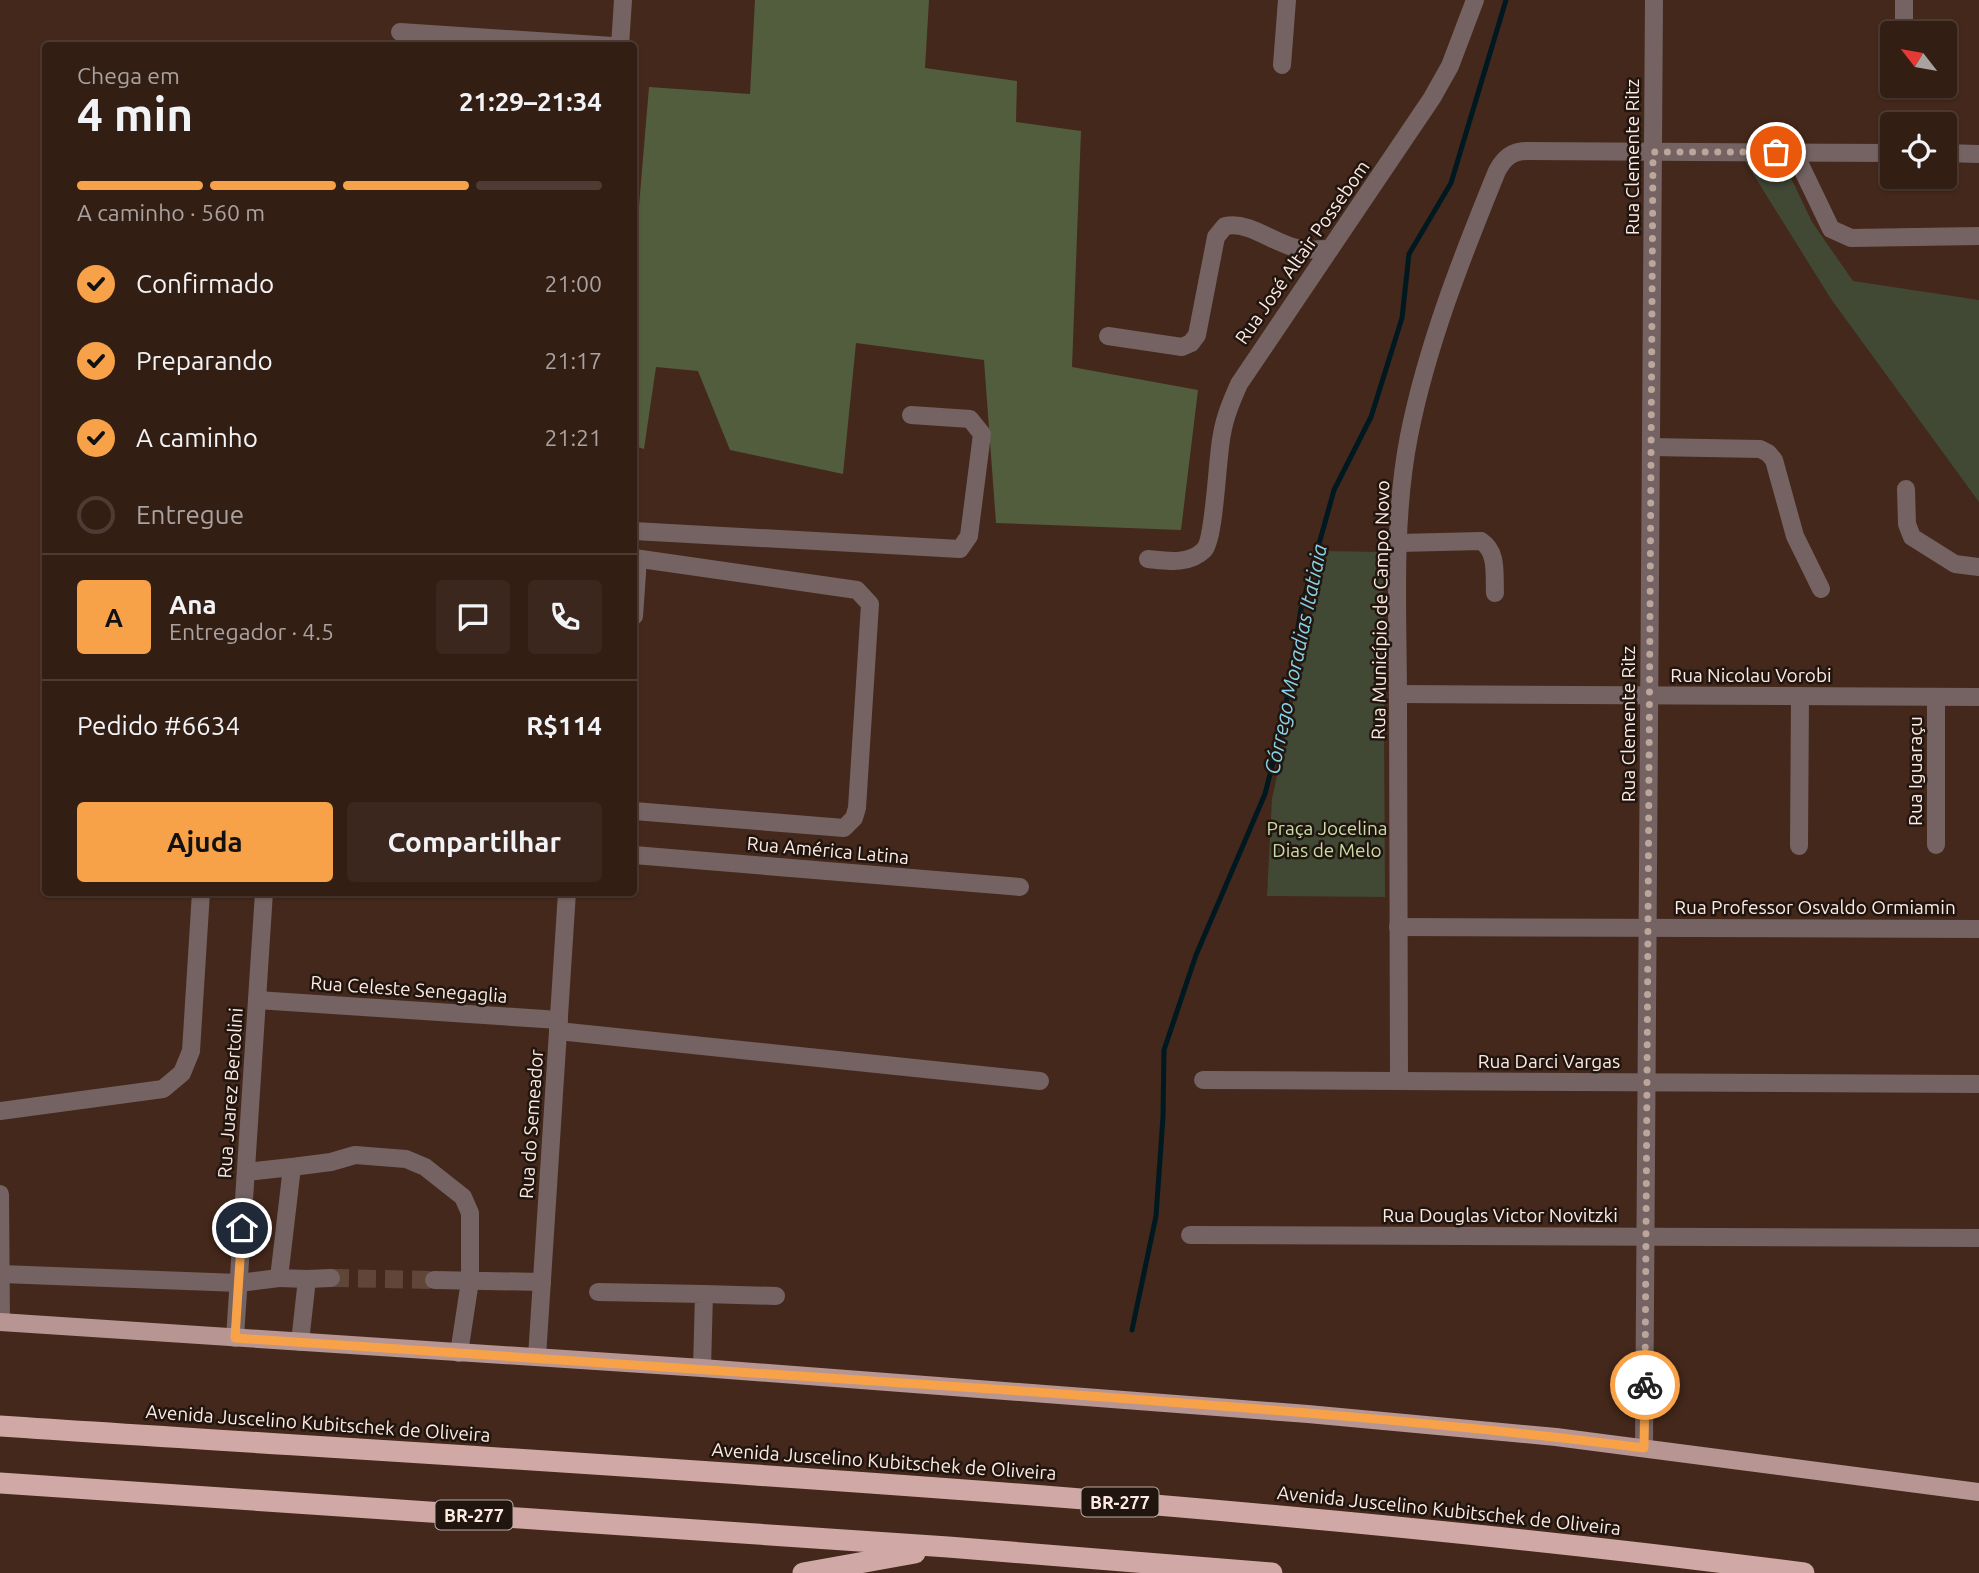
<!DOCTYPE html>
<html lang="pt">
<head>
<meta charset="utf-8">
<style>
	body { margin:0; font-family:Ubuntu,sans-serif; background:#3b271d; color:#f1f3f6; height:100vh; display:flex; flex-direction:column; font-size:26px; white-space:nowrap }
	* { box-sizing:border-box; margin:0 }
	p { font-size:23px; color:#a9a2a0 }
	.icon { flex:none; width:38px; height:38px; fill:none; stroke:currentColor; stroke-width:2; stroke-linecap:round; stroke-linejoin:round }
	.map { position:relative; flex:1; overflow:hidden }
	.details { position:absolute; left:42px; top:42px; width:595px; height:854px; display:flex; flex-direction:column; background:#331e14; border-radius:7px; box-shadow:0 2px 5px #0004,0 0 0 2px #4e3c34 }
	.details>* { flex:none }
	.needle { width:46px; rotate:301deg }
	.tools { position:absolute; left:1880px; top:21px; display:grid; gap:14px }
	.tools a { display:grid; place-items:center; width:77px; height:77px; border-radius:7px; background:#331e14; box-shadow:0 2px 5px #0004,0 0 0 2px #4e3c34; font-size:35px }
	.pin { position:absolute; display:grid; place-items:center; width:60px; height:60px; color:#fff; margin:-30px; border:4px solid #fff; border-radius:50%; box-shadow:0 2px 7px #0007 }
	.courier { position:absolute; display:grid; place-items:center; width:70px; height:70px; margin:-35px; border:5px solid #f7a248; border-radius:50%; background:#fff; color:#222; box-shadow:0 2px 9px #0007 }
	.head em { font-style:normal; font-weight:700 }
	.head div { display:flex; flex-direction:column-reverse }
	.head { display:flex; align-items:center; justify-content:space-between; height:119px; padding:0 35px }
	h1 { font-size:46px; font-weight:700; line-height:52px }
	.bar { display:grid; grid-template-columns:repeat(4,1fr); gap:10px 7px; align-content:center; height:84px; padding:0 35px }
	.bar i { height:9px; border-radius:5px; background:#4e3c34 }
	.bar .current { background:#f7a248 }
	.bar p { grid-column:span 4 }
	.line { display:flex; align-items:center; gap:18px; padding:0 35px; border-top:2px solid #4e3c34 }
	.line div { flex:1 }
	.round { display:grid; place-items:center; flex:none; width:74px; height:74px; border-radius:7px; background:#3b271d }
	ol { padding:0 35px; list-style:none }
	li { display:flex; align-items:center; gap:21px; height:77px }
	li p { margin-inline-start:auto }
	li .icon { padding:7px; border-radius:50%; background:#f7a248; color:#111; stroke-width:4 }
	li:last-child { color:#a9a2a0 }
	li i { width:38px; height:38px; border:4px solid #4e3c34; border-radius:50% }
	.cta { display:flex; gap:14px; margin-top:auto; padding:14px 35px }
	.cta a { flex:1; height:80px; border-radius:7px; background:#f7a248; color:#111; font-size:28px; font-weight:700; line-height:80px; text-align:center }
	.cta a+a { background:#3b271d; color:#f1f3f6 }
	.map>svg:first-child { display:block }
</style>
</head>
<body>
<div class="map">
<svg width="1979" height="1573" viewBox="0 0 1979 1573">
	<rect width="100%" height="100%" fill="#44281b"/>
	<g fill="#414834">
		<polygon points="1781,157 1812,222 1853,281 1979,300 1979,502 1831,299 1745,161"/>
		<polygon points="1326,551 1383,552 1385,897 1267,896 1272,799"/>
	</g>
	<polygon fill="#525d3e" points="755,0 929,0 925,68 1017,81 1016,122 1081,131 1072,367 1198,390 1181,530 996,523 984,360 856,343 843,474 730,450 698,371 656,367 644,449 634,446 634,265 649,87 750,94"/>
	<g fill="none" stroke-linecap="round" stroke-linejoin="round">
		<polyline stroke="#001921" stroke-width="5" points="1132,1330 1156,1216 1163,1117 1164,1050 1196,955 1265,794 1283,723 1301,609 1334,490 1371,417 1402,318 1409,254 1451,183 1506,0"/>
		<polyline stroke="#604539" stroke-width="18" stroke-dasharray="18 9" stroke-linecap="butt" points="331,1278 434,1280"/>
		<g stroke="#746362" stroke-width="18">
			<polyline points="400,32 613,46"/>
			<polyline points="1904,33 1904,0"/>
			<polyline points="620,46 623,0"/>
			<polyline points="1282,65 1287,0"/>
			<polyline points="1794,152 1831,229 1851,238 1979,236"/>
			<polyline points="1944,153 1979,154"/>
			<path d="M 1108,336 L 1182,347 L 1191,343 L 1197,335 L 1216,237 L 1225,226 C 1252,221 1274,245 1301,249 C 1310,250 1320,249 1330,249"/>
			<polyline points="1651,447 1760,449 1768,453 1774,460 1795,536 1821,589"/>
			<polyline points="1906,489 1907,524 1912,537 1955,564 1979,567"/>
			<polyline points="634,531 960,549 969,536 982,434 970,419 911,415"/>
			<path d="M 1399,543 L 1481,541 C 1498,552 1494,574 1495,593"/>
			<polyline points="634,558 857,590 870,604 857,808 854,818 844,828 634,811"/>
			<path d="M 1148,559 C 1167,561 1189,565 1204,550 C 1215,539 1217,456 1222,434 C 1225,416 1232,400 1239,384 L 1432,98 L 1450,66 L 1475,0"/>
			<polyline points="634,616 638,559"/>
			<polyline points="1398,694 1979,697"/>
			<polyline points="1936,845 1936,697"/>
			<polyline points="1799,846 1800,696"/>
			<polyline points="634,855 1020,887"/>
			<polyline points="1398,927 1979,929"/>
			<polyline points="257,1000 559,1020"/>
			<polyline points="558,1031 1040,1081"/>
			<polyline points="1203,1080 1979,1084"/>
			<path d="M 1399,1081 C 1398,954 1398,827 1398,700 C 1398,613 1392,523 1409,436 C 1427,345 1462,257 1497,171 C 1504,158 1512,151 1527,151 L 1892,153"/>
			<polyline points="0,1111 163,1089 182,1073 191,1051 201,892"/>
			<polyline points="292,1167 331,1162 355,1155 406,1159 425,1167 463,1197 470,1213 470,1281 459,1353"/>
			<polyline points="246,1172 292,1167 279,1278 307,1279 331,1278"/>
			<polyline points="0,1194 1,1322"/>
			<polyline points="1190,1235 1979,1238"/>
			<polyline points="1,1274 239,1283 279,1278"/>
			<polyline points="434,1280 542,1282"/>
			<polyline points="598,1292 704,1294 702,1368"/>
			<polyline points="704,1294 776,1296"/>
			<polyline points="235,1338 264,892"/>
			<polyline points="300,1342 307,1279"/>
			<polyline points="537,1357 567,892"/>
			<polyline points="1644,1448 1654,0"/>
		</g>
		<polyline stroke="#b69593" stroke-width="18" points="0,1322 702,1368 1308,1414 1556,1437 1979,1492"/>
		<g stroke="#d0a9a6" stroke-width="21">
			<path d="M 0,1426 C 602,1466 1205,1495 1804,1573"/>
			<polyline points="0,1483 948,1547 1272,1573"/>
			<polyline points="803,1573 915,1553"/>
		</g>
	</g>
	<g fill="none" stroke-linecap="round" stroke-linejoin="round">
		<polyline stroke="#bca69c" stroke-width="7" stroke-dasharray="0 12.6" points="1645,1385 1653,152 1776,152"/>
		<path stroke="#f7a248" stroke-width="9" d="M 242,1228 L 235,1338 C 502,1355 769,1373 1036,1392 C 1239,1407 1442,1422 1644,1448 L 1645,1385"/>
	</g>
	<g text-anchor="middle" dominant-baseline="central" stroke-width="5" stroke-linejoin="round" paint-order="stroke">
		<g fill="#21150f" stroke="#bbaaa3" stroke-width="2">
			<rect x="1081.5" y="1487.5" width="77" height="29" rx="5"/>
			<rect x="435.5" y="1500.5" width="77" height="29" rx="5"/>
		</g>
		<g font-size="18" font-weight="bold" fill="#fdeae2">
			<text x="1120" y="1502">BR-277</text>
			<text x="474" y="1515">BR-277</text>
		</g>
		<g font-size="19" fill="#fdeae2" stroke="#21150f">
			<text transform="translate(1632 157) rotate(-90)">Rua Clemente Ritz</text>
			<text transform="translate(1302 252) rotate(-55)">Rua José Altair Possebom</text>
			<text transform="translate(1380 610) rotate(-89)">Rua Município de Campo Novo</text>
			<text x="1751" y="675">Rua Nicolau Vorobi</text>
			<text transform="translate(1628 724) rotate(-90)">Rua Clemente Ritz</text>
			<text transform="translate(1915 771) rotate(-90)">Rua Iguaraçu</text>
			<text transform="translate(828 850) rotate(5)">Rua América Latina</text>
			<text x="1815" y="907">Rua Professor Osvaldo Ormiamin</text>
			<text transform="translate(409 989) rotate(4)">Rua Celeste Senegaglia</text>
			<text x="1549" y="1061">Rua Darci Vargas</text>
			<text transform="translate(230 1093) rotate(-86)">Rua Juarez Bertolini</text>
			<text transform="translate(531 1124) rotate(-86)">Rua do Semeador</text>
			<text x="1500" y="1215">Rua Douglas Victor Novitzki</text>
			<text transform="translate(318 1423) rotate(4)">Avenida Juscelino Kubitschek de Oliveira</text>
			<text transform="translate(884 1461) rotate(4)">Avenida Juscelino Kubitschek de Oliveira</text>
			<text transform="translate(1449 1510) rotate(6)">Avenida Juscelino Kubitschek de Oliveira</text>
		</g>
		<g font-size="19" fill="#c8dda4" stroke="#21150f">
			<text x="1327" y="828">Praça Jocelina<tspan x="1327" dy="22">Dias de Melo</tspan></text>
		</g>
		<g font-size="21" font-style="italic" fill="#88d1e7" stroke="#21150f">
			<text transform="translate(1295 659) rotate(-78)">Córrego Moradias Itatiaia</text>
		</g>
	</g>
</svg>
<div class="tools">
<a><svg class="needle" viewBox="-14 -14 28 28"><path d="M0-13l5 13h-10z" fill="#e53935"/><path d="M0 13l5-13h-10z" fill="#a9a2a0"/></svg></a>
<a><svg class="icon" aria-label="locate" viewBox="0 0 24 24"><circle cx="12" cy="12" r="6"/><path d="M12 2v4M12 18v4M2 12h4M18 12h4"/></svg></a>
</div>
<div class="pin" style="left:1776px;top:152px;background:#ea580c"><svg class="icon" aria-label="bag" viewBox="0 0 24 24"><path d="M5 8h14l-1 12H6zM9 8a3 3 0 0 1 6 0"/></svg></div>
<div class="pin" style="left:242px;top:1228px;background:#1f2937"><svg class="icon" aria-label="home" viewBox="0 0 24 24"><path d="M3 11l9-7 9 7M6 9v11h12V9"/></svg></div>
<div class="courier" style="left:1645px;top:1385px"><svg class="icon" aria-label="bike" viewBox="0 0 24 24"><circle cx="6" cy="16" r="4"/><circle cx="18" cy="16" r="4"/><path d="M6 16l4-8h5l3 8M10 8l3 8H6M13 5h3"/></svg></div>
<section class="details">
<div class="head"><div><h1>4 min</h1><p>Chega em</p></div><em>21:29–21:34</em></div>
<div class="bar"><i class="current"></i><i class="current"></i><i class="current"></i><i></i><p>A caminho · 560 m</p></div>
<ol>
<li><svg class="icon" aria-label="check" viewBox="0 0 24 24"><path d="M5 12l5 5 9-10"/></svg>Confirmado<p>21:00</p></li>
<li><svg class="icon" aria-label="check" viewBox="0 0 24 24"><path d="M5 12l5 5 9-10"/></svg>Preparando<p>21:17</p></li>
<li><svg class="icon" aria-label="check" viewBox="0 0 24 24"><path d="M5 12l5 5 9-10"/></svg>A caminho<p>21:21</p></li>
<li><i></i>Entregue</li>
</ol>
<div class="line" style="height:126px"><b class="round" style="background:#f7a248;color:#111">A</b><div><b>Ana</b><p>Entregador · 4.5</p></div><a class="round"><svg class="icon" aria-label="chat" viewBox="0 0 24 24"><path d="M4 5h16v11H9l-5 4z"/></svg></a><a class="round"><svg class="icon" aria-label="phone" viewBox="0 0 24 24"><path d="M5 4h4l2 5-3 2q2 4 5 5l2-3 5 2v4C11 20 4 13 5 4z"/></svg></a></div>
<div class="line" style="height:91px"><div>Pedido #6634</div><b>R$114</b></div>
<div class="cta"><a>Ajuda</a><a>Compartilhar</a></div>
</section>
</div>
</body>
</html>
